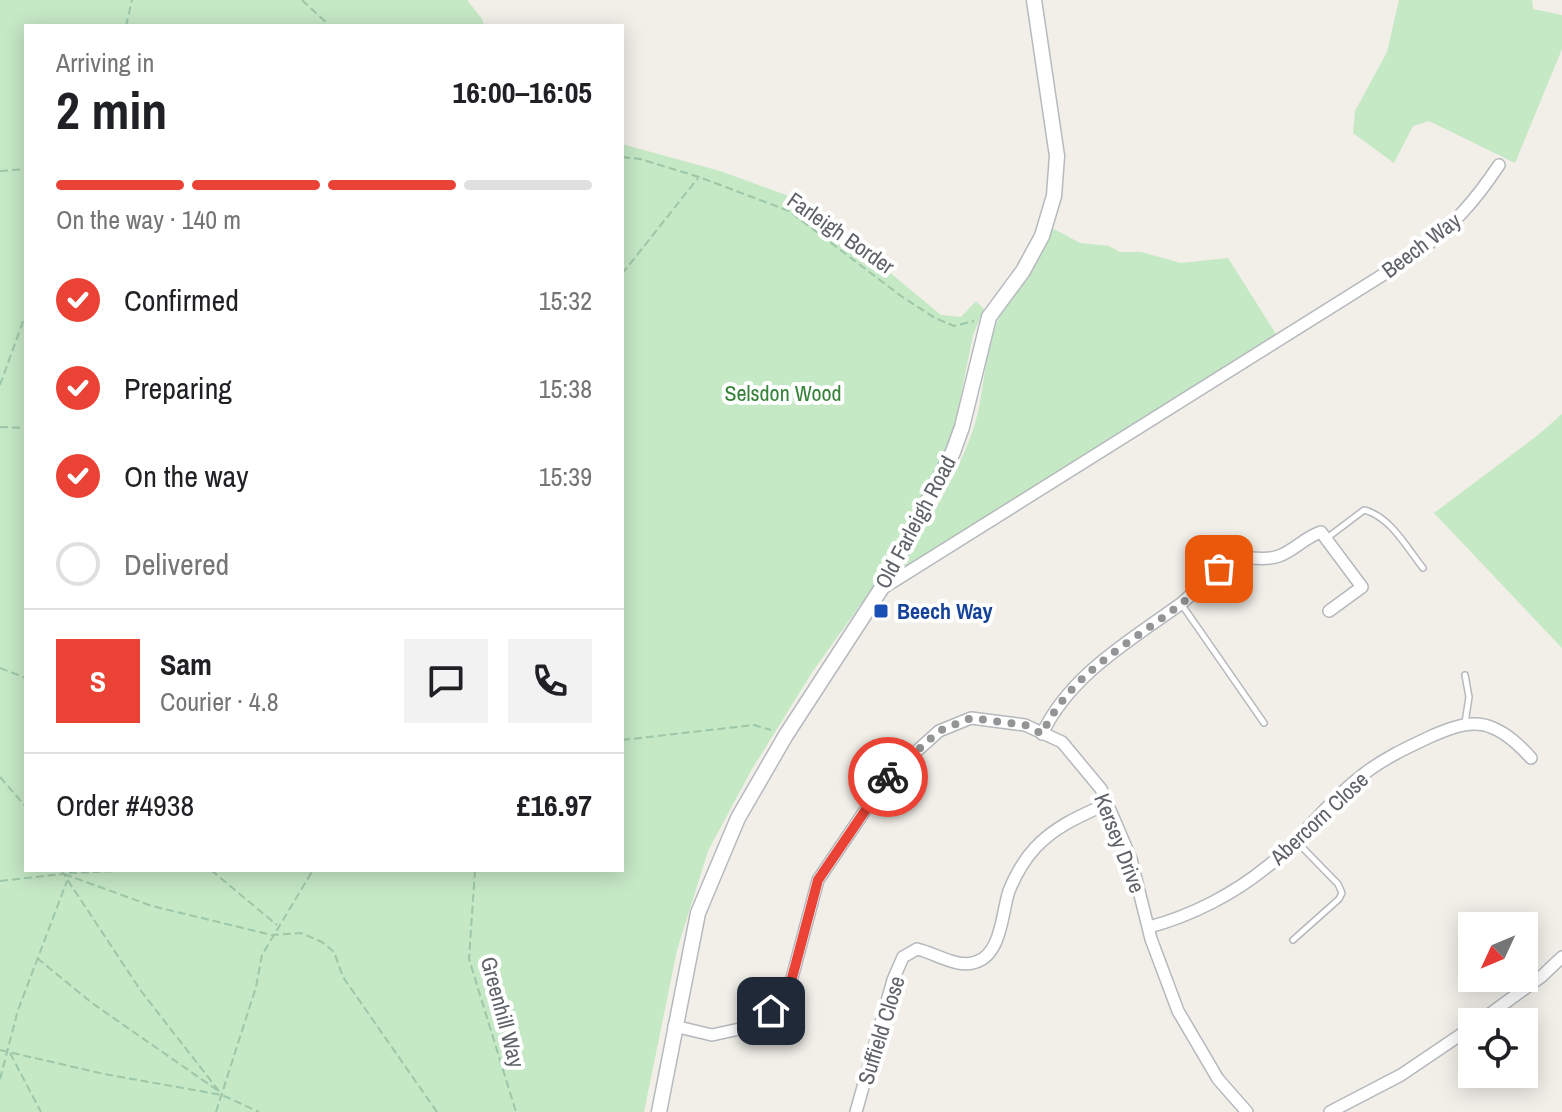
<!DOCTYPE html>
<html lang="en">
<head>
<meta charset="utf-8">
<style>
	body { margin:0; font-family:"Archivo Narrow",sans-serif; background:#f2f2f2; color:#202124; height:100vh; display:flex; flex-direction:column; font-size:30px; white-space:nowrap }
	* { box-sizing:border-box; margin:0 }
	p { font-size:26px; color:#757577 }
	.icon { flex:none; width:44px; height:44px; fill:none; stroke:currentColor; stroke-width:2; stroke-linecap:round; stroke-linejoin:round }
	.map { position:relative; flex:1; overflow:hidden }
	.drawer { position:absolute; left:24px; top:24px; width:600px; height:848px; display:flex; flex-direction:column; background:#fff; border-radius:0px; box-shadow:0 4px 20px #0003 }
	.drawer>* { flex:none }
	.needle { width:52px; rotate:226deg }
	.tools { position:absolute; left:1458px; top:912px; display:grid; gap:16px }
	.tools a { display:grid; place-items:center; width:80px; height:80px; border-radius:0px; background:#fff; box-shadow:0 4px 20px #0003; font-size:40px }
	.pin { position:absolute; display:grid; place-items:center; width:68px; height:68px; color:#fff; margin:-34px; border-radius:16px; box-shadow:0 4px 12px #0006 }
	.courier { position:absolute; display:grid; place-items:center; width:80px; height:80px; margin:-40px; border:6px solid #ea4335; border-radius:50%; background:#fff; color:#222; box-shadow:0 2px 10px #0007 }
	.head em { font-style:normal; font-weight:800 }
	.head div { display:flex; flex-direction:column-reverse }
	.head { display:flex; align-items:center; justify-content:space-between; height:136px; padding:0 32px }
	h1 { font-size:52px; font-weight:800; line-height:60px }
	.bar { display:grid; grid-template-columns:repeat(4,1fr); gap:12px 8px; align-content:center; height:96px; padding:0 32px }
	.bar i { height:10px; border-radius:6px; background:#e0e0e0 }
	.bar .selected { background:#ea4335 }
	.bar p { grid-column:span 4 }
	.line { display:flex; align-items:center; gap:20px; padding:0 32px; border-top:2px solid #e0e0e0 }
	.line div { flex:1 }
	.round { display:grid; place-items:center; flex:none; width:84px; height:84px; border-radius:0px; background:#f2f2f2 }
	ol { padding:0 32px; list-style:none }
	li { display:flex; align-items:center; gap:24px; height:88px }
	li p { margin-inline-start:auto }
	li .icon { padding:8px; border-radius:50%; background:#ea4335; color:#fff; stroke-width:4 }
	li:last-child { color:#757577 }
	li i { width:44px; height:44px; border:4px solid #e0e0e0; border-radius:50% }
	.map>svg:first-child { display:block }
</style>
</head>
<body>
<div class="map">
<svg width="1562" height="1112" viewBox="0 0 1562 1112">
	<rect width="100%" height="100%" fill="#f1efe8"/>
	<g fill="#c5e8c5">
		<polygon points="0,0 467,0 482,19 484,26 26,26 26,870 622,870 622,144 720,171 794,198 842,233 941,315 961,317 976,301 984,309 973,335 956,420 946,449 873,587 813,671 752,769 708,851 677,950 644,1112 0,1112"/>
		<polygon points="1399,0 1532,0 1533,9 1562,15 1562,49 1515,163 1429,121 1413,126 1394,163 1353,133 1355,111 1387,52"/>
		<path d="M 1052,228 L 1080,243 L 1109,246 L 1120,252 L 1141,252 L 1181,263 L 1228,258 L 1276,334 L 900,571 C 925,525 956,479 973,430 C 985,395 983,356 997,322 C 1011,289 1036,260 1052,228 Z"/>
		<polygon points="1562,414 1562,648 1434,513 1538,435"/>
	</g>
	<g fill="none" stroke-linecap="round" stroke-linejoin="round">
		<defs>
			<g id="lane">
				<path d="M 1327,538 L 1364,510 C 1390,516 1407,548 1423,568"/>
				<polyline points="1182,605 1264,723"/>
				<polyline points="1465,723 1469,697 1465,675"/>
				<polyline points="1293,940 1339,899 1342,893 1338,884 1296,841"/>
			</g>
			<g id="street">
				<path d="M 883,588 L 1416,254 C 1453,225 1473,204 1499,165"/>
				<path d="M 1042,734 C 1070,675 1128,642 1179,605 C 1194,595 1204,577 1220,569 C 1227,565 1241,558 1249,558 C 1260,558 1268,560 1279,556 C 1295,550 1305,537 1321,532 L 1362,587 L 1329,611"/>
				<path d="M 1149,927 C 1191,916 1234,894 1268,866 C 1301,840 1326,803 1360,777 C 1382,759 1408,747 1434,735 C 1453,727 1473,719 1493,728 C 1508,734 1520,746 1531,758"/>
				<polyline points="1479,1022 1542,976 1562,957"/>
				<polyline points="674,1026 712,1035 744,1028 771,1011 792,978 818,880 887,778 939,731 971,718 1025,725 1062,742 1101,789 1131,859 1151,939 1178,1011 1218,1079 1247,1112"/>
				<path d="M 856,1112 L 893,980 L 903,957 L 917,949 C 935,953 958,969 976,962 C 1002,954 1002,911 1009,891 C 1015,876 1024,860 1035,848 C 1055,826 1082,815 1109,803"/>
				<polyline points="1330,1112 1401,1075 1472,1027"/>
			</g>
			<polyline id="secondary" points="659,1112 698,913 738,818 786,735 881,589 915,526 953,452 962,427 989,317 1023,271 1042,236 1054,196 1057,156 1034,0"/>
		</defs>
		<use href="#lane" stroke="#b5b8bc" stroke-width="8"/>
		<use href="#street" stroke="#b5b8bc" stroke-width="14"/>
		<use href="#secondary" stroke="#b6babf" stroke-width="17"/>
		<g stroke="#9cc7a9" stroke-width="2" stroke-dasharray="8 4" stroke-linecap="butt">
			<polyline points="302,0 330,26"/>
			<polyline points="126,26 132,0"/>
			<polyline points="622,157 640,159 699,177 789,211 901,296 935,318 954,326 974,321"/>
			<polyline points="0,171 26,169"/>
			<polyline points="622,274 698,178"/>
			<polyline points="0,385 26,313"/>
			<polyline points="0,427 26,428"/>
			<polyline points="0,668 26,678"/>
			<polyline points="622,740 754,725 771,730"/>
			<polyline points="0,777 26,807"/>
			<polyline points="61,870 141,991 222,1095"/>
			<polyline points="211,870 277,925"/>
			<polyline points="475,870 469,959 516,1112"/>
			<polyline points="69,873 140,870"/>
			<polyline points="64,874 152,906 272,935 301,933 322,942 334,952 343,977 437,1112"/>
			<polyline points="0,881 62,874"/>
			<polyline points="37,958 92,1003 217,1090"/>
			<polyline points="0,1050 104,1074 222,1095 259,1112"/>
			<polyline points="10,1053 41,1112"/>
			<polyline points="0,1079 18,1010 67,881"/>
			<polyline points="216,1112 256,987 262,955 313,870"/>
		</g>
		<use href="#lane" stroke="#fff" stroke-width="5"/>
		<use href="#street" stroke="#fff" stroke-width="11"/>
		<use href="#secondary" stroke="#fff" stroke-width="14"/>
	</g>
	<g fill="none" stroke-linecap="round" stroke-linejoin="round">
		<path stroke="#929495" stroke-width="8" stroke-dasharray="0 14.4" d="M 888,777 L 939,731 L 971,718 L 1025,725 L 1042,734 C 1071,671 1131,644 1182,603 C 1195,593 1207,580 1219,569"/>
		<polyline stroke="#ea4335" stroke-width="10" points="771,1011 792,978 818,880 888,777"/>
	</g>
	<rect fill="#1a4fb4" stroke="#fff" stroke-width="3" x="873" y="603" width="16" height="16" rx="4"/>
	<g text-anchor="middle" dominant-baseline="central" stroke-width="8" stroke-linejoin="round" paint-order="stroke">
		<g font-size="22" fill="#5f6368" stroke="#fff">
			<text transform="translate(841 233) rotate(35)">Farleigh Border</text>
			<text transform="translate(1421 245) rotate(-37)">Beech Way</text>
			<text transform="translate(915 522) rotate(-62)">Old Farleigh Road</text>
			<text transform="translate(1319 818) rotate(-43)">Abercorn Close</text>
			<text transform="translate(1120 843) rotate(69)">Kersey Drive</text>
			<text transform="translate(503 1012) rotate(75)">Greenhill Way</text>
			<text transform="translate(881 1030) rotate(-73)">Suffield Close</text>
		</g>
		<g font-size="22" fill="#348238" stroke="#fff">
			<text x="783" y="393">Selsdon Wood</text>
		</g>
		<g font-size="22" font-weight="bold" fill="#164399" stroke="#fff" text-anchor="start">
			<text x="897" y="611">Beech Way</text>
		</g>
	</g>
</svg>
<div class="tools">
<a><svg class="needle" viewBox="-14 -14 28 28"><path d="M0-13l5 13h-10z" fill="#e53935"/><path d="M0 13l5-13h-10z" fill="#757577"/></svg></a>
<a><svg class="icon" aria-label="locate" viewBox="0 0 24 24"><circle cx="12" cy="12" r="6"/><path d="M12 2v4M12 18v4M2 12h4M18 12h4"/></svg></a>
</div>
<div class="pin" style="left:1219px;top:569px;background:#ea580c"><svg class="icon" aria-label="bag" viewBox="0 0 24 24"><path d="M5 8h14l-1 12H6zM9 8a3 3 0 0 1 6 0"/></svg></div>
<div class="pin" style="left:771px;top:1011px;background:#1f2937"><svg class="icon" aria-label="home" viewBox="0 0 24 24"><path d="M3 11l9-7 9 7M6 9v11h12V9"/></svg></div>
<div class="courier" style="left:888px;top:777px"><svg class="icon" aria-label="bike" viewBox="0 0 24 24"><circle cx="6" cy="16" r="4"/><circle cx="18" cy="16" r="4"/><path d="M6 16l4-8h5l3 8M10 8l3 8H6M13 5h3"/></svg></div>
<section class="drawer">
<div class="head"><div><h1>2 min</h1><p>Arriving in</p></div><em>16:00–16:05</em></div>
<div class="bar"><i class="selected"></i><i class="selected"></i><i class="selected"></i><i></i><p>On the way · 140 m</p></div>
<ol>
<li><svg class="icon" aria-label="check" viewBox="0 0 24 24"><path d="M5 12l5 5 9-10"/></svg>Confirmed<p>15:32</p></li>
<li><svg class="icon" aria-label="check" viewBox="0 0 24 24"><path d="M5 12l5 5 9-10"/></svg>Preparing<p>15:38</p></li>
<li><svg class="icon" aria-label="check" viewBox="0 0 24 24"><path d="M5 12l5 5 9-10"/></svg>On the way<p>15:39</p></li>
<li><i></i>Delivered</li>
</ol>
<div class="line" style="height:144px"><b class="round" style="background:#ea4335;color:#fff">S</b><div><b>Sam</b><p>Courier · 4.8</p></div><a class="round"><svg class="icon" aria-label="chat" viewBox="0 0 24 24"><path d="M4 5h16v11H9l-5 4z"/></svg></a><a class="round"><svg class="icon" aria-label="phone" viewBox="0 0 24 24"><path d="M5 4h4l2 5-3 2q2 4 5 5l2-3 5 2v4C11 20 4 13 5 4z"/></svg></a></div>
<div class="line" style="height:104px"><div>Order #4938</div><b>£16.97</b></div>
</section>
</div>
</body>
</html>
